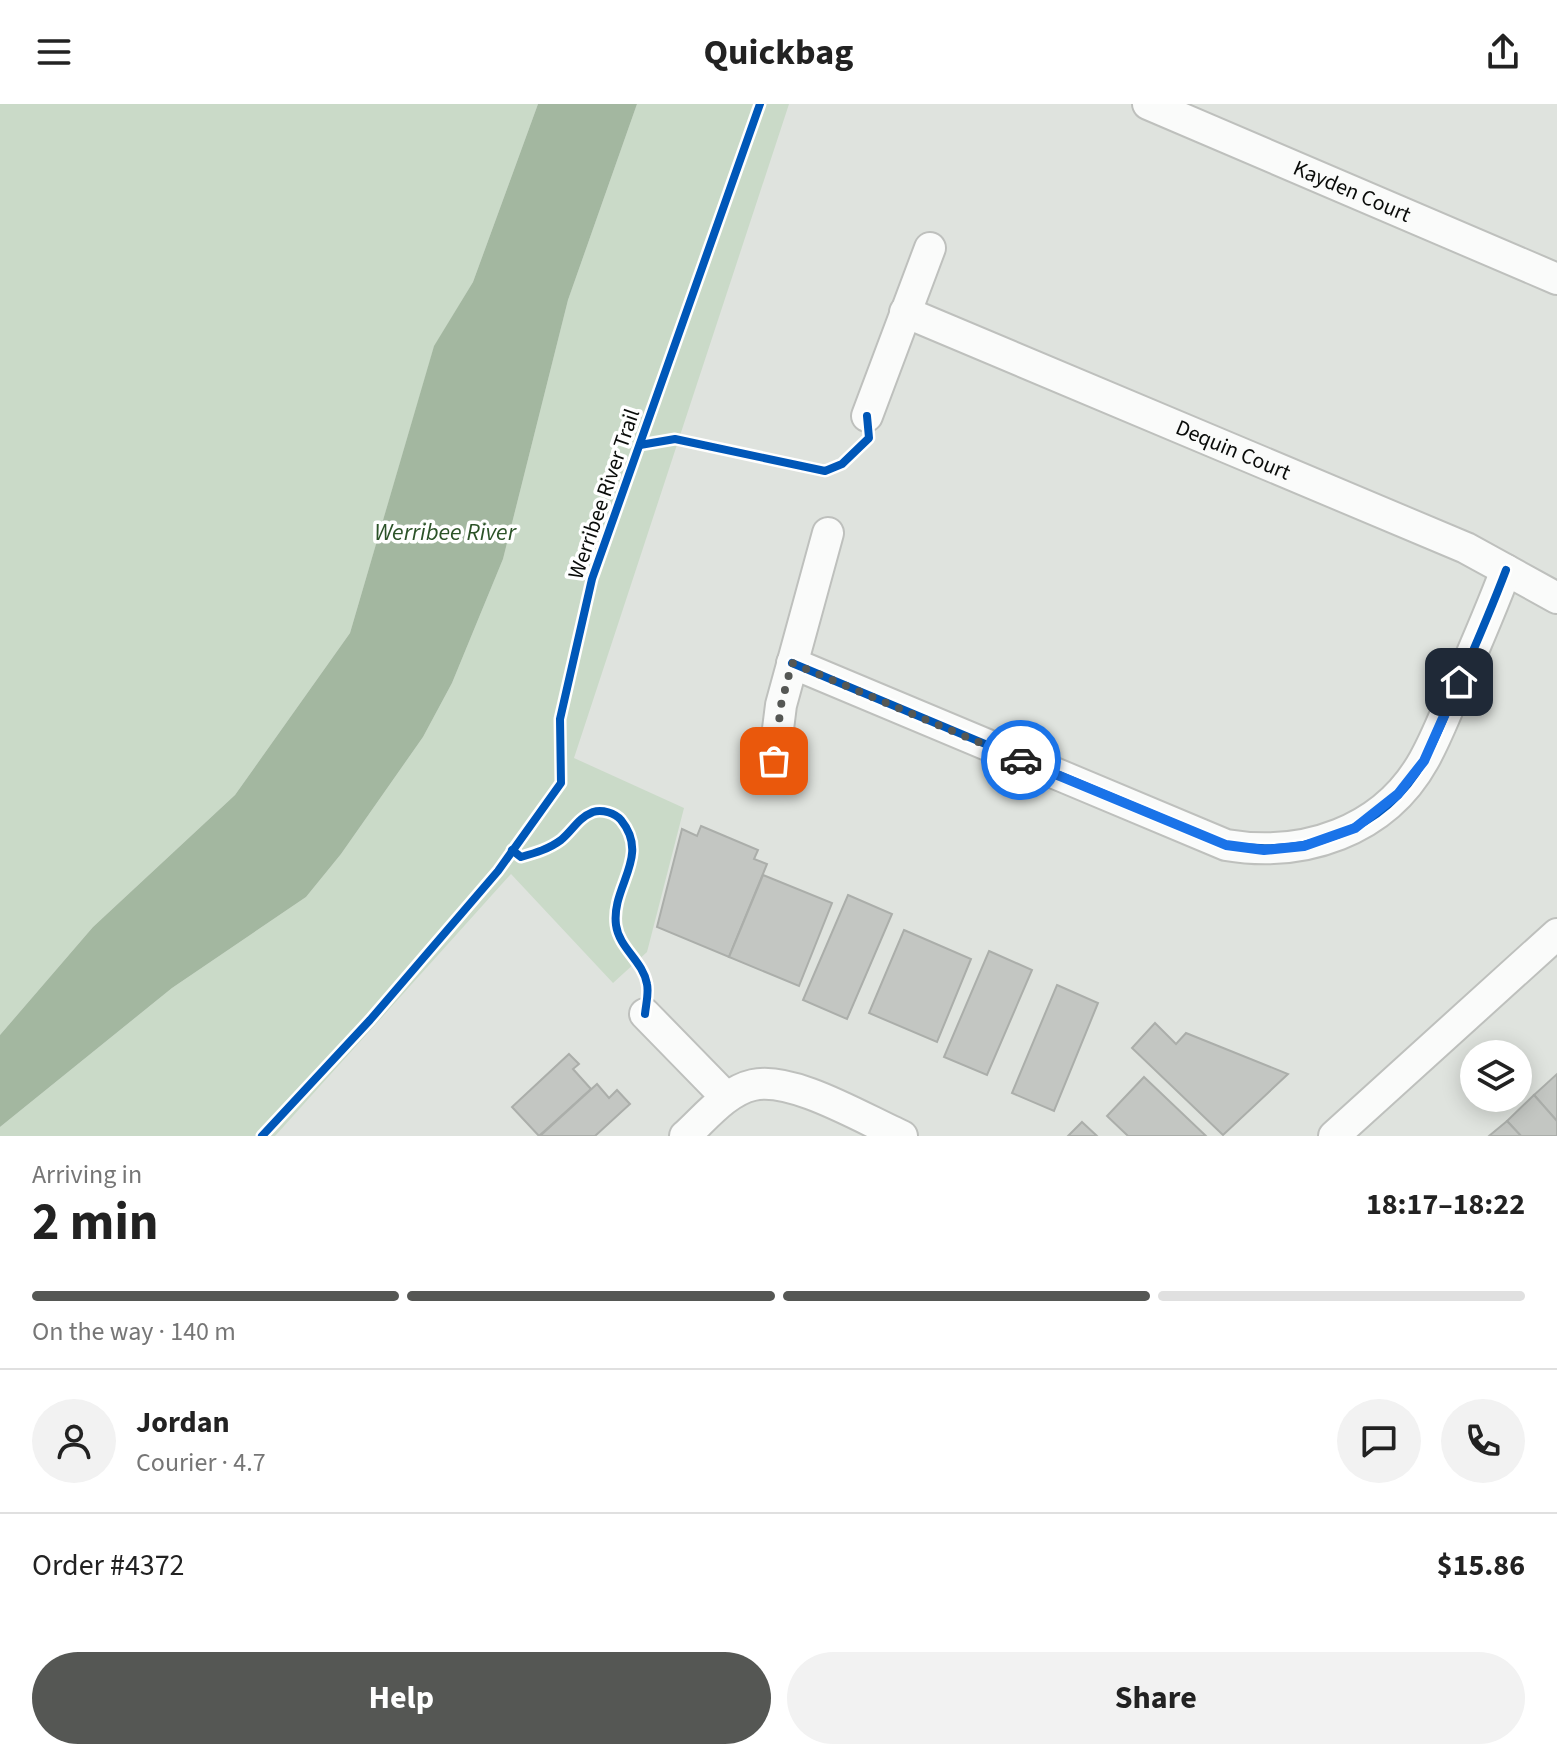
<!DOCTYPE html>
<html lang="en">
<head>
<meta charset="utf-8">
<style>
	body { margin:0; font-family:"Source Sans 3",sans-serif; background:#f2f2f2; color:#222; height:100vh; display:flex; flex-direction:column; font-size:30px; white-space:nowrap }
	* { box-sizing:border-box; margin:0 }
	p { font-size:26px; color:#767676 }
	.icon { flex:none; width:44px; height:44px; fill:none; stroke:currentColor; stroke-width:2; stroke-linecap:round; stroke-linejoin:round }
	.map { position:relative; height:1032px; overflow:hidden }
	.sheet { display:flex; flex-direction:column; background:#fff; flex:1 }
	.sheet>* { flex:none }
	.buttons { position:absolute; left:1460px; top:936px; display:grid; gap:16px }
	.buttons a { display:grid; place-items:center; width:72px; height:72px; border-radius:50%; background:#fff; box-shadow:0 4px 20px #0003; font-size:40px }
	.pin { position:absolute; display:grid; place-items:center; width:68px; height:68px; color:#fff; margin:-34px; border-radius:16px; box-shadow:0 4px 12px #0006 }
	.courier { position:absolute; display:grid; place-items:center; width:80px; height:80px; margin:-40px; border:6px solid #1a73e8; border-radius:50%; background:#fff; color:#222; box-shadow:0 2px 10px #0007 }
	.head em { font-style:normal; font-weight:700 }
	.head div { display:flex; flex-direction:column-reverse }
	.head { display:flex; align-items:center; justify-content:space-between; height:136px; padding:0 32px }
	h1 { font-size:52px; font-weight:700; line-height:60px }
	.bar { display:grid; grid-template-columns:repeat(4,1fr); gap:12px 8px; align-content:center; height:96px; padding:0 32px }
	.bar i { height:10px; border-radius:6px; background:#e0e0e0 }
	.bar .current { background:#555754 }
	.bar p { grid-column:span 4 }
	.line { display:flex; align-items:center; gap:20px; padding:0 32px; border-top:2px solid #e0e0e0 }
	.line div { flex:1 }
	.round { display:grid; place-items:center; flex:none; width:84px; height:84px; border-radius:42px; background:#f2f2f2 }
	.cta { display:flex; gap:16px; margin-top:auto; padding:16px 32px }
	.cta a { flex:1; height:92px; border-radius:48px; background:#555754; color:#fff; font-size:32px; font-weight:700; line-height:92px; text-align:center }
	.cta a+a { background:#f2f2f2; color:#222 }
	header { display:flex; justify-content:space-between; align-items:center; height:104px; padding:0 32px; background:#fff; font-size:36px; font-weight:700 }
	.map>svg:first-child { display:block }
</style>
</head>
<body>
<header><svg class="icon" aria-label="menu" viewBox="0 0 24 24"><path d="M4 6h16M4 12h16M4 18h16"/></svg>Quickbag<svg class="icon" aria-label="share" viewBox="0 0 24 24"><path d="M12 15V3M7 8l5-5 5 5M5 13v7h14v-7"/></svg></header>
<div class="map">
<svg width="1557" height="1032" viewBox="0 0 1557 1032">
	<rect width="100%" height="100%" fill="#dfe3de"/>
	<g fill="#cadac8">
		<polygon points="0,0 538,0 473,178 434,243 350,529 235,691 93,823 0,931"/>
		<polygon points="637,0 789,0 574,654 684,704 647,848 613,879 511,770 275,1032 0,1032 0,1023 172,884 306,793 341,750 423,633 452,579 503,455 568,196"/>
	</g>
	<polygon fill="#a3b7a0" points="538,0 637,0 568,196 503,455 452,579 423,633 341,750 306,793 172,884 0,1023 0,931 93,823 235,691 350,529 434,242 473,178"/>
	<g fill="#c3c6c2" stroke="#abaeaa" stroke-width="2">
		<polygon points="701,722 758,746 754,755 767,760 729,853 657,823 682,725 697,732"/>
		<polygon points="763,771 832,799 799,882 729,853"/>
		<polygon points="848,791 892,810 847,915 803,896"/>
		<polygon points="904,826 971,855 937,938 869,909"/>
		<polygon points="989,847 1032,866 987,971 944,953"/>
		<polygon points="1057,881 1098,899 1054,1007 1012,989"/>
		<polygon points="1155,919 1176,940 1186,929 1288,970 1223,1031 1132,944"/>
		<polygon points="569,950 579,960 573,965 591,985 539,1032 512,1003"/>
		<polygon points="1557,970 1557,1017 1534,991"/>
		<polygon points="1144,973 1206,1032 1128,1032 1107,1012"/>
		<polygon points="597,980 609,994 617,986 630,1000 595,1032 540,1032"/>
		<polygon points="1534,991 1557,1017 1557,1032 1521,1032 1507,1017"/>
		<polygon points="1507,1017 1521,1032 1489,1032"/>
		<polygon points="1082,1018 1097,1032 1068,1032"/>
	</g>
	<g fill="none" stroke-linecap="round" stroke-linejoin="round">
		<defs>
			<g id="street">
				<path id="s1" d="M 1148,0 L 1557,175"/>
				<path id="s2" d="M 905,208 L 1466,444 L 1557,494"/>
				<polyline points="867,312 930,144"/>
				<path d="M 792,559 L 1226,741 C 1303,754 1384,728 1424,656 C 1437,633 1446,608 1457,584 C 1474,545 1491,506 1506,466"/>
				<polyline points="774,657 781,601 828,429"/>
				<polyline points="645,910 726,993"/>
				<path d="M 685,1032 C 705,1014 726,987 753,981 C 793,972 865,1016 902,1032"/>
				<polyline points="1334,1032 1557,830"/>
			</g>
		</defs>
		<use href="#street" stroke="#bec0bd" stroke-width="34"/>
		<use href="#street" stroke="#fafbfa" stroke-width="30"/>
		<defs>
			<g id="cycleway">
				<polyline points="640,341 675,335 825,367 842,360 869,334 867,312"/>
				<path d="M 792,559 L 1226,741 C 1303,754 1384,728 1424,656 C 1437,633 1446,608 1457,584 C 1474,545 1491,506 1506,466"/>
				<path d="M 512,746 L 521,753 C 535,749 549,745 561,736 C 573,726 578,714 593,708 C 602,705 615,709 621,716 C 651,753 611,782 616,821 C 619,844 643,857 647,880 C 649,889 646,900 645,910"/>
				<polyline points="262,1032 370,916 498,767 561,679 560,615 592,475 760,0"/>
			</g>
		</defs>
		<use href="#cycleway" stroke="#fff" stroke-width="13"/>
		<use href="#cycleway" stroke="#0057b8" stroke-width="8"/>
	</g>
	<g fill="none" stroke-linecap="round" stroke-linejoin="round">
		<polyline stroke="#555754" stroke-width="8" stroke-dasharray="0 14.4" points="774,657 781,601 792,559 1021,656"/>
		<polyline stroke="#1a73e8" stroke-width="10" points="1021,656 1226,741 1264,746 1304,742 1355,724 1398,690 1424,657 1459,578"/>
	</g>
	<g text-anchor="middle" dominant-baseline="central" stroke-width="7" stroke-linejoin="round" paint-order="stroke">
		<g font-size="22" fill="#0a0c0a" stroke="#fff">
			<text stroke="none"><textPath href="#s1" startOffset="222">Kayden Court</textPath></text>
			<text stroke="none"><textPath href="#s2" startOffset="356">Dequin Court</textPath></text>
			<text transform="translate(604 390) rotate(-71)">Werribee River Trail</text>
		</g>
		<g font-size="24" font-style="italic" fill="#2c5328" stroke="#fff">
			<text x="445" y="428">Werribee River</text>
		</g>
	</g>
</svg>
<div class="buttons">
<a><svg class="icon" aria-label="layers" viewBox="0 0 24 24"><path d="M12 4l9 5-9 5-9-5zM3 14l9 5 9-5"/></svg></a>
</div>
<div class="pin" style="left:774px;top:657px;background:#ea580c"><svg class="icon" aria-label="bag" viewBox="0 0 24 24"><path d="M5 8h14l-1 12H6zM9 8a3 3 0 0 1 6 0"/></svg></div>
<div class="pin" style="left:1459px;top:578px;background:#1f2937"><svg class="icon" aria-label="home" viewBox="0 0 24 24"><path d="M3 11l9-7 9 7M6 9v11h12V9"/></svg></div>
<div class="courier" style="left:1021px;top:656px"><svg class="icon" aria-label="car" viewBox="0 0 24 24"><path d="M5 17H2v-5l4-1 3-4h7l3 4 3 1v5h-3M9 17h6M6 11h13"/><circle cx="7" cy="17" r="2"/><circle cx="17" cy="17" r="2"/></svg></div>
</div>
<section class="sheet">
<div class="head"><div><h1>2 min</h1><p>Arriving in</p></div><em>18:17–18:22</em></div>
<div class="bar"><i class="current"></i><i class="current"></i><i class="current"></i><i></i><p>On the way · 140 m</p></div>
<div class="line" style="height:144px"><a class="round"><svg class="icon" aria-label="person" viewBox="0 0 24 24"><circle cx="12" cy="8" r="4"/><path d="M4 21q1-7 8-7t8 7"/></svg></a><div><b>Jordan</b><p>Courier · 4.7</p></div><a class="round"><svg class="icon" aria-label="chat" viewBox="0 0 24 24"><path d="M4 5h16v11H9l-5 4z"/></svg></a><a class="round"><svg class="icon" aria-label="phone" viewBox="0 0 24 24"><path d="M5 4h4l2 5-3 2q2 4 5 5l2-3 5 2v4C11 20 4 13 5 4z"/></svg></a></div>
<div class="line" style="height:104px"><div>Order #4372</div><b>$15.86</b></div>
<div class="cta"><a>Help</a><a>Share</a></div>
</section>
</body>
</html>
